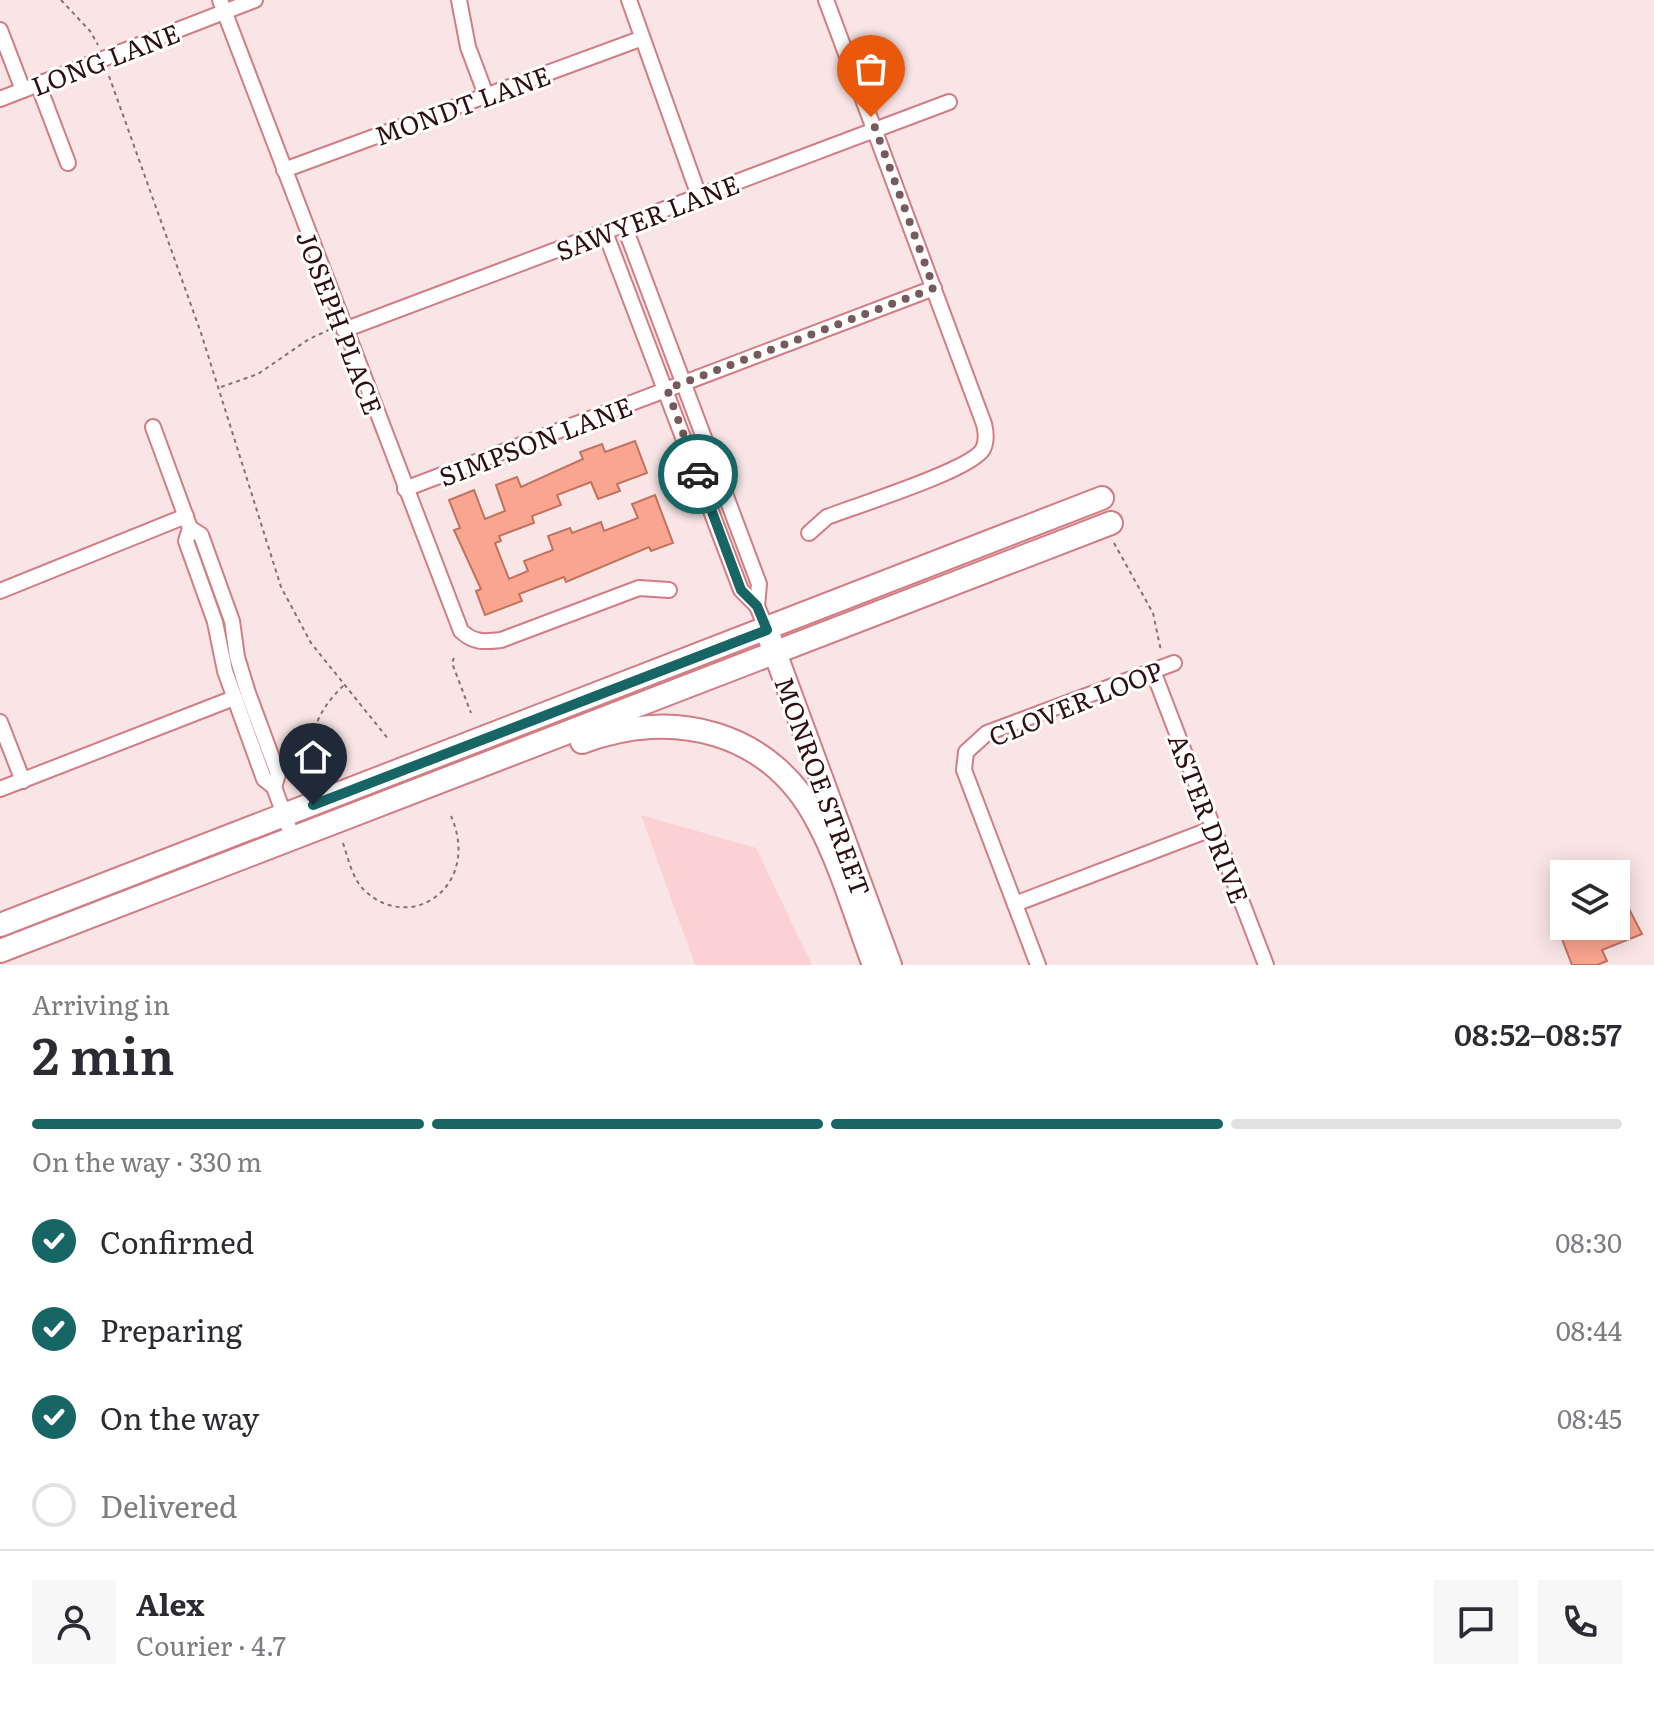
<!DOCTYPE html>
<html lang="en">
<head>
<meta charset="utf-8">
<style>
	body { margin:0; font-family:Literata,serif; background:#f7f7f7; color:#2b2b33; height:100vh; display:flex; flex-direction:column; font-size:30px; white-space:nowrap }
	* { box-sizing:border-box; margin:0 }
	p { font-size:26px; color:#7c7c81 }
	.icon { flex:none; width:44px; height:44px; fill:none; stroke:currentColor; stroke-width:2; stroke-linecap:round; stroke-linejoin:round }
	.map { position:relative; height:965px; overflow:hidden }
	.panel { display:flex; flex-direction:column; background:#fff; flex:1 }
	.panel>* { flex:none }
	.buttons { position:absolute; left:1550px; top:860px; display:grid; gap:16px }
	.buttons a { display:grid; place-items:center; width:80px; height:80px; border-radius:0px; background:#fff; box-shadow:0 4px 20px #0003; font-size:40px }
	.pin { position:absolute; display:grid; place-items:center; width:68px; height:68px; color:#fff; margin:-82px -34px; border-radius:50% 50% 50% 0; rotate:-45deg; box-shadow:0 0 8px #0007 }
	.pin .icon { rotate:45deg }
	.courier { position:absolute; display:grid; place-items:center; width:80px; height:80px; margin:-40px; border:6px solid #176565; border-radius:50%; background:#fff; color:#222; box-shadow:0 2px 10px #0007 }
	.headline em { font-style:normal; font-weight:600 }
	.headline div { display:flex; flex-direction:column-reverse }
	.headline { display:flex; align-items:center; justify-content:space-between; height:136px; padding:0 32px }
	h1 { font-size:52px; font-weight:600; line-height:60px }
	.bar { display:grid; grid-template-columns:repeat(4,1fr); gap:12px 8px; align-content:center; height:96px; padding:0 32px }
	.bar i { height:10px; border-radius:6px; background:#e1e1e2 }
	.bar .selected { background:#176565 }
	.bar p { grid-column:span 4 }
	.line { display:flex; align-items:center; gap:20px; padding:0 32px; border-top:2px solid #e1e1e2 }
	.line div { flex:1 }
	.round { display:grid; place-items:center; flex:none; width:84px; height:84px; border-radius:0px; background:#f7f7f7 }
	ol { padding:0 32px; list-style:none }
	li { display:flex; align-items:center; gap:24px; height:88px }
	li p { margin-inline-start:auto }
	li .icon { padding:8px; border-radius:50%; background:#176565; color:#fff; stroke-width:4 }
	li:last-child { color:#7c7c81 }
	li i { width:44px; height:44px; border:4px solid #e1e1e2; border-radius:50% }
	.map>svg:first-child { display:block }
</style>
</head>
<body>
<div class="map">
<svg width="1654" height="965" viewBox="0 0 1654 965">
	<rect width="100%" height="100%" fill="#f9e5e6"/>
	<polygon fill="#fcd1d3" points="641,815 756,848 812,965 695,965"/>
	<g fill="#faa590" stroke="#c1725e" stroke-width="2">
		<polygon points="635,441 647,473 617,484 620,491 598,499 591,482 557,495 561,505 532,516 534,523 499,536 501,541 495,543 509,579 528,571 524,561 553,550 548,536 570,528 572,533 601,522 604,531 638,518 632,504 655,495 673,543 651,551 649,547 566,582 564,577 519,594 522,601 485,615 476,591 481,589 454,530 460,528 449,500 474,490 485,519 505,511 496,485 517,477 521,487 583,459 580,452 602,444 605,452"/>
		<polygon points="1628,907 1642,934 1602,950 1607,961 1597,965 1572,965 1562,939 1598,926 1616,926 1616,912"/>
	</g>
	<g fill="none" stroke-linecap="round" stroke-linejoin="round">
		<defs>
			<g id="minor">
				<path d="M 220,0 L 461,631 C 474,643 484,642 501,640 L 639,588 L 669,590"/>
				<polyline points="459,0 468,47 486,95"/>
				<polyline points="629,0 699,196"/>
				<polyline points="0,30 23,90"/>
				<polyline points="38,84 68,163"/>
				<polyline points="0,99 255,0"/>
				<polyline points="284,170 640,39"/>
				<polyline points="624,225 759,584 757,606"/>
				<polyline points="605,232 741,590 757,606 767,630"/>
				<polyline points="344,330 949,102"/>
				<polyline points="153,427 190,528 186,541 215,622 225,671 264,779 274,787 293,839"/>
				<polyline points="405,489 934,288"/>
				<polyline points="190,528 201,535 232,621 237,657 248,693 278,774 274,787"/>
				<path d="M 809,533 L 827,517 C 855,506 972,470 983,449 C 987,441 986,432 984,424 L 826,0"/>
				<polyline points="0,591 186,516"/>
				<polyline points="1153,671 1266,965"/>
				<polyline points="0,722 23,781"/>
				<polyline points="0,789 234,698"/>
				<polyline points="1015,904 1214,828"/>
				<polyline points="1038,965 964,770 966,752 987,733 1174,663"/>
			</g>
			<g id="secondary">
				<polyline points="770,639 890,965"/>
				<path d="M 582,742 C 673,707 771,731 818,822 C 842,867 856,918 874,965"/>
				<polyline points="0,925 1102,498"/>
				<polyline points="0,951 1111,523"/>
			</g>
		</defs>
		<use href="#minor" stroke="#d27d84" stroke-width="18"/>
		<use href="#secondary" stroke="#d27d84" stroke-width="26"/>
		<g stroke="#8a6f72" stroke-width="2" stroke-dasharray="4 4" stroke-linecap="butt">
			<polyline points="61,0 90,31 98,45"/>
			<polyline points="109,76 201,333 281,587 311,643 389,740"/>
			<polyline points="221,387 258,374 309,339 331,329"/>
			<polyline points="1114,543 1153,613 1161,651"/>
			<polyline points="454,658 452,663 471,713"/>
			<path d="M 315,776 C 306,738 316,712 344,685"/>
			<path d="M 343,843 C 348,858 352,877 363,889 C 410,936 482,886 451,816"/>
		</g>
		<use href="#minor" stroke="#fff" stroke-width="14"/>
		<use href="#secondary" stroke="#fff" stroke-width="22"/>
	</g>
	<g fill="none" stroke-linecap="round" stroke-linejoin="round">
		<polyline stroke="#765a5d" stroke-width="8" stroke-dasharray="0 14.4" points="698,474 667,389 934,288 871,117"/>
		<polyline stroke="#176565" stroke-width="10" points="313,805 767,630 757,606 741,590 698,474"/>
	</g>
	<g text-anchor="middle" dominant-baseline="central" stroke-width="6" stroke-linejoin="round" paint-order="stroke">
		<g font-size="26" fill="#2f0f13" stroke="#fff">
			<text transform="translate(105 58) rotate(-21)">LONG LANE</text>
			<text transform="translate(462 104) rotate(-20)">MONDT LANE</text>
			<text transform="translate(647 216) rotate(-21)">SAWYER LANE</text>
			<text transform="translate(341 322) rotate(69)">JOSEPH PLACE</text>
			<text transform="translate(535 440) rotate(-21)">SIMPSON LANE</text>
			<text transform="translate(1075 702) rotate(-22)">CLOVER LOOP</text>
			<text transform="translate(824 786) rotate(70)">MONROE STREET</text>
			<text transform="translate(1210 818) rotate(69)">ASTER DRIVE</text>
		</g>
	</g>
</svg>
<div class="buttons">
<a><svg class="icon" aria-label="layers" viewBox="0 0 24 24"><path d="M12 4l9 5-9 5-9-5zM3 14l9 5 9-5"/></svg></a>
</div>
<div class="pin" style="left:871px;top:117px;background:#ea580c"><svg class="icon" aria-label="bag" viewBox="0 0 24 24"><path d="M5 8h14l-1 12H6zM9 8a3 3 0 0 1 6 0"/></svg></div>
<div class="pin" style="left:313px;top:805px;background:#1f2937"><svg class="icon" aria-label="home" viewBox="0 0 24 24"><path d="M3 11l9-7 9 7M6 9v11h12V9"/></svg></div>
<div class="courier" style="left:698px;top:474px"><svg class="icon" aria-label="car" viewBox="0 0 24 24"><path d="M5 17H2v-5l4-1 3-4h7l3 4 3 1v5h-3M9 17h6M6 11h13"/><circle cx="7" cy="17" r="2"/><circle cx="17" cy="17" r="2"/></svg></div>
</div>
<section class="panel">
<div class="headline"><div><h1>2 min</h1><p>Arriving in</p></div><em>08:52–08:57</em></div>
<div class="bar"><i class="selected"></i><i class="selected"></i><i class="selected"></i><i></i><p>On the way · 330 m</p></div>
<ol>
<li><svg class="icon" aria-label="check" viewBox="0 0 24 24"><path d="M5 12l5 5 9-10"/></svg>Confirmed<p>08:30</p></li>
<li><svg class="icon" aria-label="check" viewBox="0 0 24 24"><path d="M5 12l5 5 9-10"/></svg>Preparing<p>08:44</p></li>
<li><svg class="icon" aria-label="check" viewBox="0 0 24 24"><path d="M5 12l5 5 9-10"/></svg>On the way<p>08:45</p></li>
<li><i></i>Delivered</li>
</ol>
<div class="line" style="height:144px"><a class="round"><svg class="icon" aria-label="person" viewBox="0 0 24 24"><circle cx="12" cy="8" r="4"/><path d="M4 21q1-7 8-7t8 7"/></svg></a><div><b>Alex</b><p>Courier · 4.7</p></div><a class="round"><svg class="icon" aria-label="chat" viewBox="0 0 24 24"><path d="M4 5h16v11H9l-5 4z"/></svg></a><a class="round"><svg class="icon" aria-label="phone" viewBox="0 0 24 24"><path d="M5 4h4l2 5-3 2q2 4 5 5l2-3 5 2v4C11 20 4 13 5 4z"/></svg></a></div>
</section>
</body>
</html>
